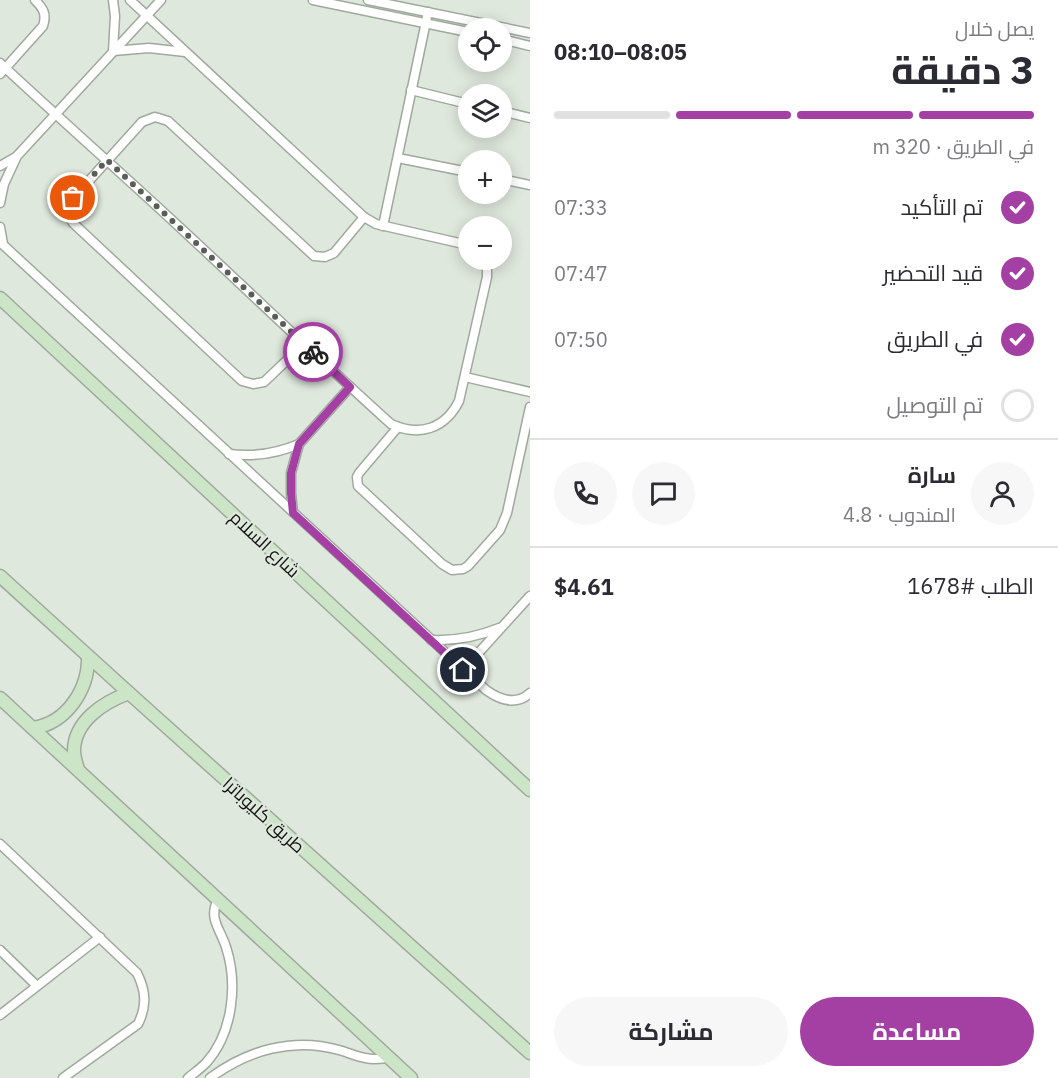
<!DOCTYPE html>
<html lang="ar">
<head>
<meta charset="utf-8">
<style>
	body { margin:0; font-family:"IBM Plex Sans",Cairo,sans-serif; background:#f7f7f7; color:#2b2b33; direction:rtl; height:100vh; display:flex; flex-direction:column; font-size:22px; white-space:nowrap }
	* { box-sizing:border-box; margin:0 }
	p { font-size:20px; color:#7c7c81 }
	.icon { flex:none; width:33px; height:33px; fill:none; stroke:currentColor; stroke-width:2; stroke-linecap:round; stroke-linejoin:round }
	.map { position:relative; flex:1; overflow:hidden; direction:ltr }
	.side { display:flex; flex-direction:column; background:#fff; width:528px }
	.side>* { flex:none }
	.buttons { position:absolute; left:458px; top:18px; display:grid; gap:12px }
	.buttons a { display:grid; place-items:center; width:54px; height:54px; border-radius:50%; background:#fff; box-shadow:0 3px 15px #0003; font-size:30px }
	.pin { position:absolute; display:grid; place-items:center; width:51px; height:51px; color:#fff; margin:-26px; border:3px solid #fff; border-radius:50%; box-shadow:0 2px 6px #0007 }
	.courier { position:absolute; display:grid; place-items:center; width:60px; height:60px; margin:-30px; border:4px solid #a43fa4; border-radius:50%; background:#fff; color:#222; box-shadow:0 2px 8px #0007 }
	.head em { font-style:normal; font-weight:700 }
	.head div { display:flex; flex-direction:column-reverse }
	.head { display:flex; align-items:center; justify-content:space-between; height:102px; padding:0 24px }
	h1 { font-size:39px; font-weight:700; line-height:45px }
	.bar { display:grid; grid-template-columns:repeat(4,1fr); gap:9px 6px; align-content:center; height:72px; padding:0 24px }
	.bar i { height:8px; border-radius:4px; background:#e1e1e2 }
	.bar .active { background:#a43fa4 }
	.bar p { grid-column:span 4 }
	.line { display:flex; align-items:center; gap:15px; padding:0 24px; border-top:2px solid #e1e1e2 }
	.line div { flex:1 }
	.round { display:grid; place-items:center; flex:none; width:63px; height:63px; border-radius:32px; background:#f7f7f7 }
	ol { padding:0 24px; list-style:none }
	li { display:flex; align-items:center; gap:18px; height:66px }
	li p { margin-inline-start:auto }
	li .icon { padding:6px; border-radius:50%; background:#a43fa4; color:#fff; stroke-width:4 }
	li:last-child { color:#7c7c81 }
	li i { width:33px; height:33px; border:3px solid #e1e1e2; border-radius:50% }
	.cta { display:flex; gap:12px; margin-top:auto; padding:12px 24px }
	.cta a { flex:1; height:69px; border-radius:36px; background:#a43fa4; color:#fff; font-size:24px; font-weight:700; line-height:69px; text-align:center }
	.cta a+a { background:#f7f7f7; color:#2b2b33 }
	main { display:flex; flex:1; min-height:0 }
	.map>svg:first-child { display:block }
</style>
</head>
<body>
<main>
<section class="side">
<div class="head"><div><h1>3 دقيقة</h1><p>يصل خلال</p></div><em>08:05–08:10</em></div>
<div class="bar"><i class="active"></i><i class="active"></i><i class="active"></i><i></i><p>في الطريق · 320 m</p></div>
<ol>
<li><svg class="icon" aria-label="check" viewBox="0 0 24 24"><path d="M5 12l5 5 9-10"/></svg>تم التأكيد<p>07:33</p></li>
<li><svg class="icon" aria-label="check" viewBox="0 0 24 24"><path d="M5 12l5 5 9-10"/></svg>قيد التحضير<p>07:47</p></li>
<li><svg class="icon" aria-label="check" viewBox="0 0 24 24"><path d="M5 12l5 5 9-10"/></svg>في الطريق<p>07:50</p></li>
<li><i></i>تم التوصيل</li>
</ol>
<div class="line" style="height:108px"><a class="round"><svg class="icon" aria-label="person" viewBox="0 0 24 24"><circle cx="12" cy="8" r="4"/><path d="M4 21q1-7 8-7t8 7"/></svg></a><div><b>سارة</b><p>المندوب · 4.8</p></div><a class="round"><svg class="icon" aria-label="chat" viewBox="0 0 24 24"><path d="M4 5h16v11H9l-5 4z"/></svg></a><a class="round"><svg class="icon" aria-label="phone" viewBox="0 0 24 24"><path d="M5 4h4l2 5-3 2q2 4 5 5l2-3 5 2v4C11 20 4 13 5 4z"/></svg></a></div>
<div class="line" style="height:78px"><div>الطلب #1678</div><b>$4.61</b></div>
<div class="cta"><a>مساعدة</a><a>مشاركة</a></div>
</section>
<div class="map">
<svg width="530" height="1078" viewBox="0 0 530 1078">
	<rect width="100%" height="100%" fill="#dfe8dd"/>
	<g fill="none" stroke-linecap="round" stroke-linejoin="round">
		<defs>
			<g id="minor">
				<polyline points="113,0 115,16 113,51 149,48 185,52"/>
				<polyline points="130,0 364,217 376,224 468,245"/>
				<polyline points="313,0 468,32"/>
				<polyline points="368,0 530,33"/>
				<polyline points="501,39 530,46"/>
				<path d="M 0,63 C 62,121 126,177 188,235 C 256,298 322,362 391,424 C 419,437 445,429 459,401 L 487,277 L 487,270 L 483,260"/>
				<path d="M 0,74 L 43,26 C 47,14 43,8 35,0"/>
				<polyline points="411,90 468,104"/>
				<polyline points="501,111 530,118"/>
				<polyline points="398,158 468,172"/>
				<polyline points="0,166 14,158"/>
				<polyline points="501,179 530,185"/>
				<polyline points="0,203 4,184 17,156 161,0"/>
				<polyline points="383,226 428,12"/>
				<polyline points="0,227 3,244"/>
				<path d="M 0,242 L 486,690 C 500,700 516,706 530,693"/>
				<polyline points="305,343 264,382 253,384 242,381 73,223 68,214 69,203 142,122 155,117 168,121 314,256 325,257 334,253 364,217"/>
				<polyline points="465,377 530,392"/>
				<polyline points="398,427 359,473 357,477 358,486 442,564 452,570 463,569 468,566 500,530 507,513 530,407"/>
				<path d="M 229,454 C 254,457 276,454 299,444"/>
				<polyline points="293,512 291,493 291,473 299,444 350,387"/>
				<path d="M 431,640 C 455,641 477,637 499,628"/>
				<polyline points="463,670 530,596"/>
				<path d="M 0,844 L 137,973 C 146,991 147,1006 138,1024 L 63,1078"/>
				<polyline points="0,950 37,986"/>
				<polyline points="0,1015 100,937"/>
				<path d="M 188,1078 C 194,1073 200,1069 206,1063 C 233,1033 238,984 226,947 C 220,928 208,919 218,899"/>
				<path d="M 210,1078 C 248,1050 293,1037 339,1050 C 356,1055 371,1063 389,1057"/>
			</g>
			<g id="secondary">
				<polyline points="0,298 530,790"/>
				<polyline points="0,576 129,693 530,1053"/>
				<polyline points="0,698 411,1078"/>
				<path d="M 33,728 C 67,723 89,689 88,656"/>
				<path d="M 78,769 C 76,763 74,757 74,751 C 74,721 104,702 129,693"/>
			</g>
		</defs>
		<use href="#minor" stroke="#a0a99e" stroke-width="11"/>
		<use href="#secondary" stroke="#a0a99e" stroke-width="15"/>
		<use href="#minor" stroke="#fff" stroke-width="8"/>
		<use href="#secondary" stroke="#cde5c7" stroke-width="12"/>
	</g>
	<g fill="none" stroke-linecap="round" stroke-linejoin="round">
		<polyline stroke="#595e58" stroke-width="6" stroke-dasharray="0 10.8" points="73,198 107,160 313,352"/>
		<polyline stroke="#a43fa4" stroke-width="8" points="313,352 350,387 299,444 291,473 291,493 293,513 463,670"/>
	</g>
	<g text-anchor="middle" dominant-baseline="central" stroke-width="4.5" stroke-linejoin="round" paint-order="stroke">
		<g font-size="18" fill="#111410" stroke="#dfe8dd">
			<text transform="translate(265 544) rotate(43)">شارع السلام</text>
			<text transform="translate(264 815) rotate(42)">طريق كليوباترا</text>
		</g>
	</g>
</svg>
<div class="buttons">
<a><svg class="icon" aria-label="locate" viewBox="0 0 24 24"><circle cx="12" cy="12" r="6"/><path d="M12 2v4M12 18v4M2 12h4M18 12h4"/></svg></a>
<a><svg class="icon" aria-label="layers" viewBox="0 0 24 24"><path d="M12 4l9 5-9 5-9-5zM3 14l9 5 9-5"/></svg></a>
<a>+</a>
<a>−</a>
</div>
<div class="pin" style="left:73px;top:198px;background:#ea580c"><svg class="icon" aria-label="bag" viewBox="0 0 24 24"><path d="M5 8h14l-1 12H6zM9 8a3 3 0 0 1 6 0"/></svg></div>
<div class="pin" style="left:463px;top:670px;background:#1f2937"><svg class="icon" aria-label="home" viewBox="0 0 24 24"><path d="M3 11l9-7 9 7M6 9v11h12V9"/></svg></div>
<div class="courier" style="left:313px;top:352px"><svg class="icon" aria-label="bike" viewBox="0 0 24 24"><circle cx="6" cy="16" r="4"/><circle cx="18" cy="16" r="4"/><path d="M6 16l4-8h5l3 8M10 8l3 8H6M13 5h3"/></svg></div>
</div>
</main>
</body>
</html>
